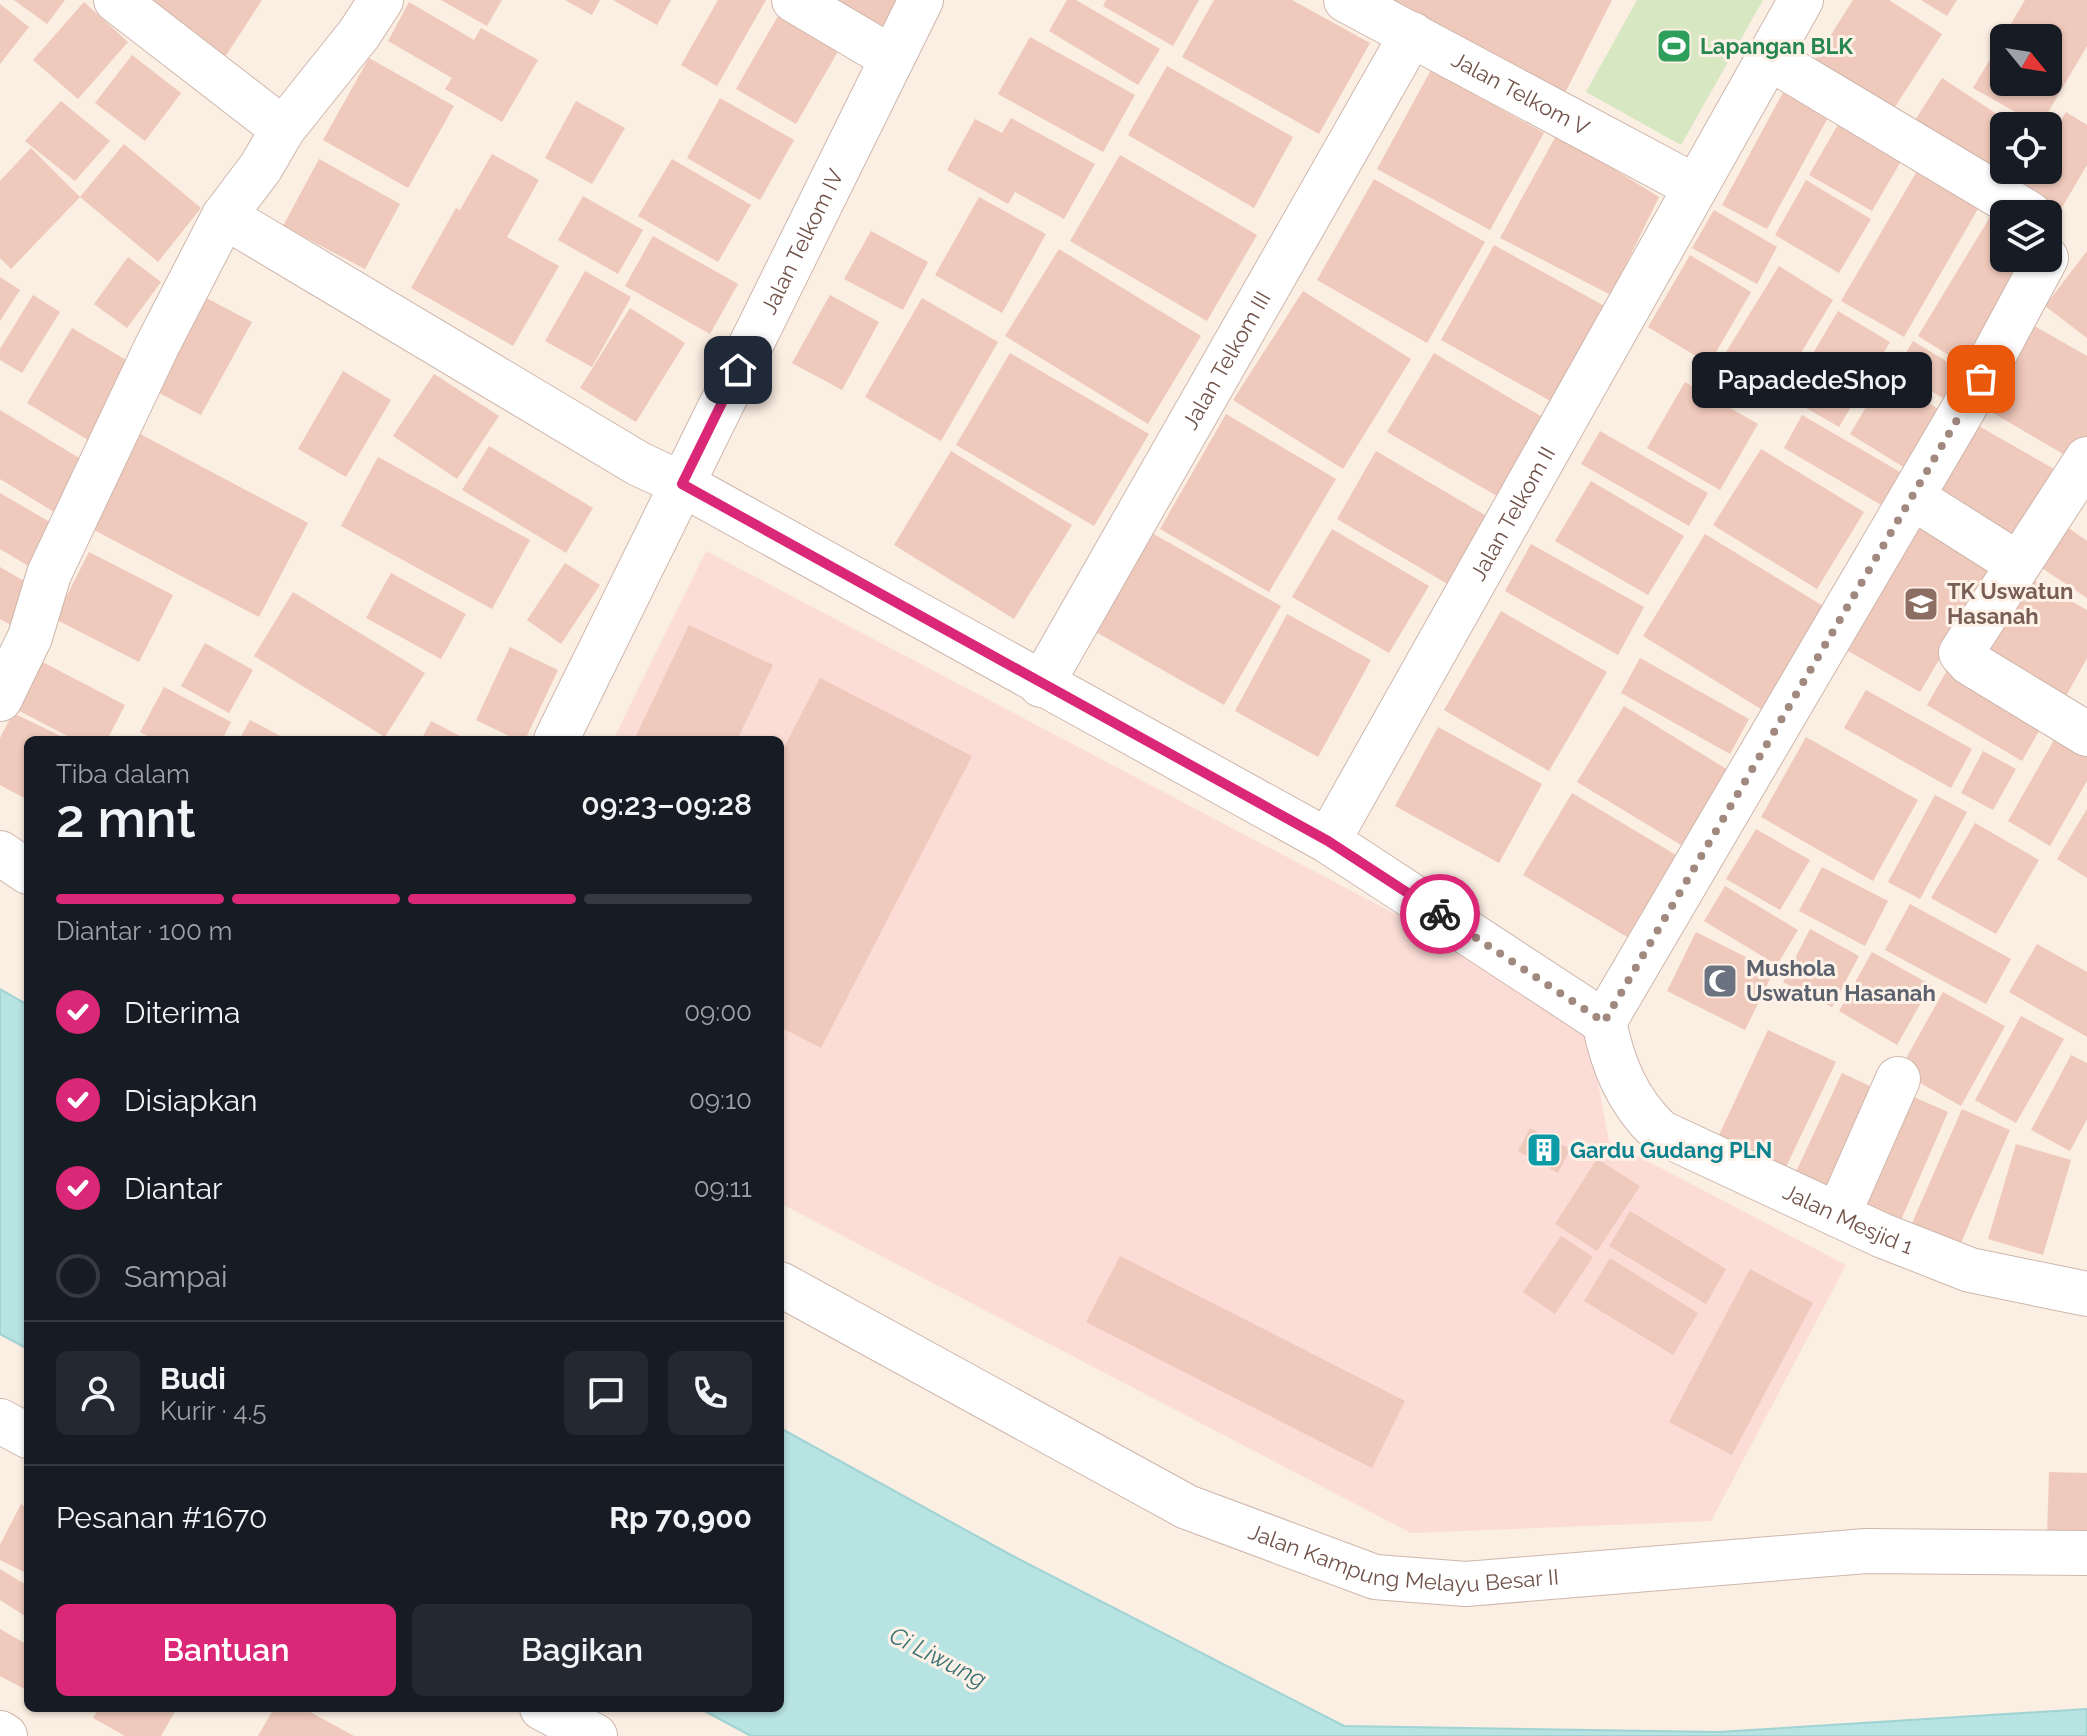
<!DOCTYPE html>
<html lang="id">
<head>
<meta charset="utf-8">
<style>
	body { margin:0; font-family:Raleway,sans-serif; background:#242831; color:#f1f3f6; height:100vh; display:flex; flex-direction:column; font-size:30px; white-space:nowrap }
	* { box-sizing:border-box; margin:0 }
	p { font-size:26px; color:#9ea1a6 }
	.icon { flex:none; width:44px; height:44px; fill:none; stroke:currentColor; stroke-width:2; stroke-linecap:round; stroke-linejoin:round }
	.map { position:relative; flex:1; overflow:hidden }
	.details { position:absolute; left:24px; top:736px; width:760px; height:976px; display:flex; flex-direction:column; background:#171b24; border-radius:12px; box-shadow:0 2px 6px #0004 }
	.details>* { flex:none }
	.needle { width:52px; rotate:120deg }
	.tools { position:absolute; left:1990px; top:24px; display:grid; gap:16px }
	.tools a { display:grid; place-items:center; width:72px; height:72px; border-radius:12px; background:#171b24; box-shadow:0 2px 6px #0004; font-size:40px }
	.pin { position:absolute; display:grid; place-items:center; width:68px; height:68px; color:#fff; margin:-34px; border-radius:16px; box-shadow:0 4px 12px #0006 }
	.courier { position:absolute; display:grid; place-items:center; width:80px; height:80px; margin:-40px; border:6px solid #db2777; border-radius:50%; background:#fff; color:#222; box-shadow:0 2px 10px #0007 }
	.bubble { position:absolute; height:56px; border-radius:12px; background:#171b24; box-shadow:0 2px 6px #0004; font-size:26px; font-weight:600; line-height:56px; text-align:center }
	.head em { font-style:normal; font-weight:600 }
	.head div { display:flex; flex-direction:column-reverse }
	.head { display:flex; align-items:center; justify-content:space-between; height:136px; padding:0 32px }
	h1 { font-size:52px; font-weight:600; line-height:60px }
	.bar { display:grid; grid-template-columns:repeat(4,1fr); gap:12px 8px; align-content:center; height:96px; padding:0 32px }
	.bar i { height:10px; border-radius:6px; background:#363941 }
	.bar .selected { background:#db2777 }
	.bar p { grid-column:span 4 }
	.line { display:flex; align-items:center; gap:20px; padding:0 32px; border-top:2px solid #363941 }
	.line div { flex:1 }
	.round { display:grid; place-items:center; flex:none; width:84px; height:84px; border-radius:12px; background:#242831 }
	ol { padding:0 32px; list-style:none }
	li { display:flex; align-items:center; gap:24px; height:88px }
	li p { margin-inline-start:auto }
	li .icon { padding:8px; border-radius:50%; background:#db2777; color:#fff; stroke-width:4 }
	li:last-child { color:#9ea1a6 }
	li i { width:44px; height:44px; border:4px solid #363941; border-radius:50% }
	.primary-button { display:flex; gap:16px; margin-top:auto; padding:16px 32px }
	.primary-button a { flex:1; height:92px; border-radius:12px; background:#db2777; color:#fff; font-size:32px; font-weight:600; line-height:92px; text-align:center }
	.primary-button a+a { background:#242831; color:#f1f3f6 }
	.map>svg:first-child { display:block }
</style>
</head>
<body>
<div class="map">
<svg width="2087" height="1736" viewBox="0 0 2087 1736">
	<rect width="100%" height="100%" fill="#fbeee2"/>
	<polygon fill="#fbdcd6" points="706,551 1585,1014 1609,1141 1846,1265 1711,1521 1411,1533 780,1203 780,740 613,740"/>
	<polygon fill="#d6e7c2" points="1637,0 1763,0 1681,145 1586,92"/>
	<g fill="#b8e3e3" stroke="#9fd3d4" stroke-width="2">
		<polygon points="0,989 28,1005 28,1349 0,1334"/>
		<polygon points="780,1428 1011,1555 1344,1726 1718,1732 2087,1709 2087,1736 751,1736 699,1708 780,1708"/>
	</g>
	<g fill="#efc9bb" fill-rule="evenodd">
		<polygon points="14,0 65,0 47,24"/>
		<polygon points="134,0 262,0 223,60"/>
		<polygon points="441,0 502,0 487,26"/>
		<polygon points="565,0 600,0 592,15"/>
		<polygon points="613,0 671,0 657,25"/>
		<polygon points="718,0 766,0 717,86 681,65"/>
		<polygon points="805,0 902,0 878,42"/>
		<polygon points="1067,0 1076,0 1160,49 1138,85 1049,31"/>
		<polygon points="1106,0 1199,0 1173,46 1103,6"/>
		<polygon points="1214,0 1292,0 1370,43 1319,134 1182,57"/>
		<polygon points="1380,0 1612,0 1565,93"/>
		<polygon points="1853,0 1889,0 1942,34 1891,113 1813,63"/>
		<polygon points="1921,0 1957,0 1947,16"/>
		<path d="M 2025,0 L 2087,0 L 2087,46 L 2040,126 L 1973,88 ZM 2004,38 L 2048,38 L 2048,82 L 2004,82 Z"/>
		<polygon points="84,2 128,42 78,99 33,60"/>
		<polygon points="409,2 474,40 481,28 538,60 502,122 445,89 452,78 388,41"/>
		<polygon points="0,4 29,27 0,64"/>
		<polygon points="782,9 843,43 796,124 736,89"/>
		<polygon points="1030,37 1135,95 1103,152 998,94"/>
		<polygon points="132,55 181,93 145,141 95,103"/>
		<polygon points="369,58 454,106 408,188 323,140"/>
		<polygon points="1167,66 1293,137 1254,208 1128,135"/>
		<polygon points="1431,70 1544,133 1490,230 1377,169"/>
		<polygon points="1942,78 2015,126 2004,126 2004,170 2014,170 2002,188 1910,128"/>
		<polygon points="1786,87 1831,112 1767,229 1722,205"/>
		<polygon points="720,98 794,140 760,200 687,158"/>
		<polygon points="61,101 110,141 75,181 25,141"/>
		<polygon points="576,101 625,128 592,184 545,158"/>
		<polygon points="2066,112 2087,125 2087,165 2054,221 2015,197 2031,170 2048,170 2048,141"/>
		<polygon points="1844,114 1907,151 1872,211 1809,175"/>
		<polygon points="1011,118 1095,164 1064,219 1015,192 1008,204 947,170 975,119 1002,133"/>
		<polygon points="1557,134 1659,197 1611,295 1500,238"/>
		<polygon points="124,144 201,208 158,262 80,197 11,269 0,258 0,181 31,148 80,197"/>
		<polygon points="492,154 539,180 507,237 559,266 513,346 411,288 456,208 460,210"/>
		<polygon points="1120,155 1257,235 1207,321 1070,241"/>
		<polygon points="319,159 400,204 365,269 283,226"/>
		<polygon points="672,159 751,205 718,262 638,216"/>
		<polygon points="1917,171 1979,207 1904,337 1841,301"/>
		<polygon points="1374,179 1485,242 1427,343 1317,280"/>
		<polygon points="1806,180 1871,219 1839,273 1775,235"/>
		<polygon points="583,196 643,230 618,274 558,240"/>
		<polygon points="979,197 1046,234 1002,313 935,275"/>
		<polygon points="1714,210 1777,247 1757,284 1692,248"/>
		<polygon points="1993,212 2004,219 2004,258 2039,258 1971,369 1918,336"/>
		<polygon points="871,231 928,262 903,310 844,279"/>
		<polygon points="653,236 738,284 710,334 625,286"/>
		<polygon points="1494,245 1617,313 1563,408 1441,340"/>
		<polygon points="1059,249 1201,336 1148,424 1005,336"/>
		<polygon points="2087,251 2087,338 2045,306"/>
		<polygon points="1690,255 1751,292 1709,364 1648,327"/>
		<polygon points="128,257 161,282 127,328 94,304"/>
		<polygon points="1779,266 1833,300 1770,404 1715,370"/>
		<polygon points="585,271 631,297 592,367 545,341"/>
		<polygon points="0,277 20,290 0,321"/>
		<polygon points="1303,291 1411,359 1343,469 1233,400"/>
		<polygon points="195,292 252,322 201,415 144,385"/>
		<polygon points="33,295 60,312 22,373 0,360 0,349"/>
		<polygon points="830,295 879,322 842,390 792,363"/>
		<polygon points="922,298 998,342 941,441 865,397"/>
		<polygon points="630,308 685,343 636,422 580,388"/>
		<polygon points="1838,311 1890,342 1839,427 1787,397"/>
		<polygon points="2031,324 2087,356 2087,441 2075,461 1983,407"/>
		<polygon points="72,328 143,370 98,446 27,403"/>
		<polygon points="1913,341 1969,375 1951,403 1896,370"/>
		<polygon points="1010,353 1149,434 1094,526 956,445"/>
		<polygon points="1434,353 1554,424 1509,503 1387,432"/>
		<polygon points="343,371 391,400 346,477 298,449"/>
		<polygon points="434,374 499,416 457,479 393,436"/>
		<polygon points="1884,377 1940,410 1905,468 1850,434"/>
		<polygon points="1685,382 1758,424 1720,490 1647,448"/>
		<polygon points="0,410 89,464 59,515 0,479"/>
		<polygon points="1226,414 1336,479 1269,592 1160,529"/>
		<polygon points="1802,415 1907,476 1888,509 1784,448"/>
		<polygon points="1970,421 2061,473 2017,549 1926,497"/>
		<polygon points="127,427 308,523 259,617 77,521"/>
		<polygon points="1600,431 1708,493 1689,526 1581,464"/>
		<polygon points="489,446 593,508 566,553 462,490"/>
		<polygon points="1761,449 1864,512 1817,589 1713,525"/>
		<polygon points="951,451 1072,525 1014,619 894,545"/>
		<polygon points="1376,451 1490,518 1451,586 1337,519"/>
		<polygon points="378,457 530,540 492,609 341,526"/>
		<polygon points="1591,481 1684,536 1648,595 1555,541"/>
		<polygon points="0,493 65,531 40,573 0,549"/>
		<polygon points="1922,515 1998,560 1920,692 1843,648"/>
		<polygon points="2063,524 2087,541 2087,598 2036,564"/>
		<polygon points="1145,529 1281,606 1224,705 1089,628"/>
		<polygon points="1332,529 1429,586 1389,653 1292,597"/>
		<polygon points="1705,534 1828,609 1764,711 1643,636"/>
		<polygon points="1531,544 1644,607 1618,655 1505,591"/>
		<polygon points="89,552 173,595 139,662 55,619"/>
		<polygon points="565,563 600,585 561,644 527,620"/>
		<polygon points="0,567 38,589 16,628 0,619"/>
		<polygon points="391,573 466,614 441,659 366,618"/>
		<polygon points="2026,576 2087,610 2087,658 2065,698 1984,653"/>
		<polygon points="293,592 425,673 385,737 254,656"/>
		<polygon points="1501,611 1607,672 1549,771 1444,710"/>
		<polygon points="1287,614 1371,660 1318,757 1235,711"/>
		<polygon points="689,625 773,665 737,740 634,740"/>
		<polygon points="205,643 253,670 229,713 181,686"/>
		<polygon points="510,647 558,670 525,740 517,740 476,720"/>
		<polygon points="33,657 125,705 107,740 75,740 8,705"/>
		<polygon points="1640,658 1749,719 1730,754 1621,693"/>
		<polygon points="1949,667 2044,722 2022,761 1927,705"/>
		<polygon points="820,678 972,756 821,1048 780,1027 780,755"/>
		<polygon points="164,687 231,722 222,740 155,740 140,732"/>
		<polygon points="1866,690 1972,749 1951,788 1844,728"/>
		<polygon points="1624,706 1728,770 1681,845 1577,782"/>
		<polygon points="13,713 69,740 28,740 28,800 0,785 0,738"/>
		<polygon points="250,720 288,740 239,740"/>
		<polygon points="431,721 468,740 421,740"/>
		<polygon points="1438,727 1542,784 1499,863 1395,806"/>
		<polygon points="2058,733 2087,749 2087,781 2050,846 2008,821"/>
		<polygon points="1806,737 1918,800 1873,881 1761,817"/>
		<polygon points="1983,751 2016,769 1993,810 1961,793"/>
		<polygon points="1572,793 1676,855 1627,937 1523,875"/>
		<polygon points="1935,795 1967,812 1920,899 1888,882"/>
		<polygon points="2087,809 2087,878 2057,859"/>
		<polygon points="1975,823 2039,860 1996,934 1931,898"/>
		<polygon points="1756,829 1810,860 1780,910 1726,879"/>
		<polygon points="1822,867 1888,901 1865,946 1799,911"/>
		<polygon points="1725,886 1798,930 1777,965 1704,921"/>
		<polygon points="1910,904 2011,959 1986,1004 1885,950"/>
		<polygon points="1810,929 1859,956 1832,1007 1783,982"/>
		<polygon points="1696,932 1774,971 1745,1030 1667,991"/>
		<polygon points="2037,944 2087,972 2087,1037 2009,992"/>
		<polygon points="1872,952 1931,985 1897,1045 1839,1011"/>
		<polygon points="1943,992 2005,1026 1961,1106 1899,1071"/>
		<polygon points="2021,1016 2064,1039 2016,1123 1975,1100"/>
		<polygon points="1768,1030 1836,1062 1786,1167 1719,1135"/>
		<polygon points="2071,1055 2087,1063 2087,1119 2070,1151 2031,1130"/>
		<polygon points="1842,1073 1885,1093 1838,1196 1794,1176"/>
		<polygon points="1905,1093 1948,1112 1898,1227 1854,1208"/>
		<polygon points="1962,1109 2010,1130 1960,1245 1912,1223"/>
		<polygon points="1530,1128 1570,1149 1558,1173 1518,1151"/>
		<polygon points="2016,1144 2071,1160 2043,1255 1988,1239"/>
		<polygon points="1597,1159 1640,1186 1597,1251 1555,1224"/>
		<polygon points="1630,1211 1726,1269 1706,1304 1609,1246"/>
		<polygon points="1561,1236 1593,1257 1555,1314 1523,1292"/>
		<polygon points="1120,1256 1405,1401 1372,1468 1086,1322"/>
		<polygon points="1610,1258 1698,1313 1673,1355 1584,1301"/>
		<polygon points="1750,1269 1813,1303 1732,1455 1669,1422"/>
		<polygon points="2049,1472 2087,1473 2087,1538 2047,1537"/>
		<polygon points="21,1504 28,1508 28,1574 0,1560 0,1545"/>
		<polygon points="0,1569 28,1586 28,1618 0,1600"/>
		<polygon points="0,1629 28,1645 28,1691 0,1676"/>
		<polygon points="99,1708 177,1708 161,1736 125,1736 93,1718"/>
		<polygon points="274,1708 303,1708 354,1736 258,1736"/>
	</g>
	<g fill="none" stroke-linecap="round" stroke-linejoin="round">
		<defs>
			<g id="minor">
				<polyline points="116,0 283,129"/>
				<polyline points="794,0 892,58"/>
				<path id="s1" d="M 1346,0 L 1694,186"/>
				<polyline points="1768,57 2030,214"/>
				<path id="s2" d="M 224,216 L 639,464 L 682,484 L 1328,841 L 1604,1022 C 1613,1065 1627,1101 1660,1132 L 1881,1235 L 1970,1270 L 2087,1294"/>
				<polyline points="2087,459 1961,653 1970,663 2087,734"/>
				<polyline points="1912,497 2018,564"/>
				<path id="s3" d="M 1041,685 L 1412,34"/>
				<polyline points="0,699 30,637 49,574 157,346 224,216 261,167 283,129 359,34 381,0"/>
				<path id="s4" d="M 556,740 L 921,0"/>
				<path id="s5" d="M 1328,841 L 1801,0"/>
				<polyline points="0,853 28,872"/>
				<polyline points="1604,1022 1981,379 2046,258"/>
				<polyline points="1838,1215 1898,1079"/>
				<path id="s6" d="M 780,1284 L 1187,1507 L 1375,1577 L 1466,1584 L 1866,1551 L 2087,1553"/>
				<polyline points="0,1421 28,1436"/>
				<polyline points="542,1708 595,1736"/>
				<polyline points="0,1733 5,1736"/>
			</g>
		</defs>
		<use href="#minor" stroke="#ceb7ad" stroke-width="46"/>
		<use href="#minor" stroke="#fff" stroke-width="44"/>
	</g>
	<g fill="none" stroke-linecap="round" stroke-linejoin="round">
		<polyline stroke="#a1897f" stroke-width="8" stroke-dasharray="0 14.4" points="1440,914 1604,1022 1981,379"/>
		<polyline stroke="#db2777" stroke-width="10" points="738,370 682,484 1328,841 1440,914"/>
	</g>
	<defs>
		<symbol id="stadium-square" viewBox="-11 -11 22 22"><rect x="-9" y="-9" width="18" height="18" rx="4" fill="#2e9e5b" stroke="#fef2e8"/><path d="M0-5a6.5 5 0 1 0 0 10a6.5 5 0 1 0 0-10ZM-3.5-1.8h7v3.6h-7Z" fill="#fff"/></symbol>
		<symbol id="school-square" viewBox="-11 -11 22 22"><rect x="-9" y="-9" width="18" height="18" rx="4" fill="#8d6e63" stroke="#fef2e8"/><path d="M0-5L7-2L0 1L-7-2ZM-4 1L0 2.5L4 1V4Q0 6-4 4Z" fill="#fff"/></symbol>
		<symbol id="mosque-square" viewBox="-11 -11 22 22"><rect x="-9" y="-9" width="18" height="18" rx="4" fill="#6b7280" stroke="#fef2e8"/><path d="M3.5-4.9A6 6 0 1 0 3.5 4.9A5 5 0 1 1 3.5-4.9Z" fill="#fff"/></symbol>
		<symbol id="building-square" viewBox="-11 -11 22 22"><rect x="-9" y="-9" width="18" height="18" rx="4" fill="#0f9aa8" stroke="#fef2e8"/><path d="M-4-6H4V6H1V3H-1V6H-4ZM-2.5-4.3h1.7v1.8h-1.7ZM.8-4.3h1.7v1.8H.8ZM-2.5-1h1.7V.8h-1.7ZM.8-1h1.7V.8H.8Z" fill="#fff"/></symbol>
	</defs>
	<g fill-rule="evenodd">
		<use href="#stadium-square" x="1654" y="26" width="40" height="40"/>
		<use href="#school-square" x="1901" y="584" width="40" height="40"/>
		<use href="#mosque-square" x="1700" y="961" width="40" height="40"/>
		<use href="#building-square" x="1524" y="1130" width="40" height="40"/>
	</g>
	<g text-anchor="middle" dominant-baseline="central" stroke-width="6" stroke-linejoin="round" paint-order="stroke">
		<g font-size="22" font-weight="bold" fill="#27864d" stroke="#fef2e8" text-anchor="start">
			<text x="1700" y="46">Lapangan BLK</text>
		</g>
		<g font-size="22" fill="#71534a" stroke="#fef2e8">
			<text stroke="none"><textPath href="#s1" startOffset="198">Jalan Telkom V</textPath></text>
			<text stroke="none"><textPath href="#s4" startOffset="556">Jalan Telkom IV</textPath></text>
			<text stroke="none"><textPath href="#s3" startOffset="374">Jalan Telkom III</textPath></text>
			<text stroke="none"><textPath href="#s5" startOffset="376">Jalan Telkom II</textPath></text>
			<text stroke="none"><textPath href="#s2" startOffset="1932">Jalan Mesjid 1</textPath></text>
			<text stroke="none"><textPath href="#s6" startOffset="690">Jalan Kampung Melayu Besar II</textPath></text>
		</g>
		<g font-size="22" font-weight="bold" fill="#785e54" stroke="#fef2e8" text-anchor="start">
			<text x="1947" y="591">TK Uswatun<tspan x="1947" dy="25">Hasanah</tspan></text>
		</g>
		<g font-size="22" font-weight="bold" fill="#5b616d" stroke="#fef2e8" text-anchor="start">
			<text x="1746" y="968">Mushola<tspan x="1746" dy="25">Uswatun Hasanah</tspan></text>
		</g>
		<g font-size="22" font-weight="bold" fill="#0d838f" stroke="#fef2e8" text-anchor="start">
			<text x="1570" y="1150">Gardu Gudang PLN</text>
		</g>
		<g font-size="24" font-style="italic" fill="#3f7576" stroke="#fef2e8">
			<text transform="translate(938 1657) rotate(27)">Ci Liwung</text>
		</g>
	</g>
</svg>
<div class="tools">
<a><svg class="needle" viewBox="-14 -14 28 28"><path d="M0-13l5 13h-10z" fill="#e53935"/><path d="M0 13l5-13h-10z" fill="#9ea1a6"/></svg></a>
<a><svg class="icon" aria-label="locate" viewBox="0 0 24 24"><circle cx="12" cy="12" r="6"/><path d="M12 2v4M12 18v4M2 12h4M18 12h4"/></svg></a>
<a><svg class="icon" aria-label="layers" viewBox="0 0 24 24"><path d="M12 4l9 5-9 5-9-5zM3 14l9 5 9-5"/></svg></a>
</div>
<div class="pin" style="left:1981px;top:379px;background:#ea580c"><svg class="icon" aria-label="bag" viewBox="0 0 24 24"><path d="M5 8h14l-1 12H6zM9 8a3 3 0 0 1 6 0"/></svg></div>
<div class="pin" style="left:738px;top:370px;background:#1f2937"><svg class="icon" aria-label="home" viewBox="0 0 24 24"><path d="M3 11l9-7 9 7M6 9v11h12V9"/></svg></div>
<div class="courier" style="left:1440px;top:914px"><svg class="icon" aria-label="bike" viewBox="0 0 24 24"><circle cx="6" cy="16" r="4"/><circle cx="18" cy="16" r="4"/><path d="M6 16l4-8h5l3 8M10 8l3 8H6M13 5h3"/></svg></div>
<div class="bubble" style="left:1692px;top:352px;width:240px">PapadedeShop</div>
<section class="details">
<div class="head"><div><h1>2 mnt</h1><p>Tiba dalam</p></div><em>09:23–09:28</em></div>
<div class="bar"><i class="selected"></i><i class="selected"></i><i class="selected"></i><i></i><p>Diantar · 100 m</p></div>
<ol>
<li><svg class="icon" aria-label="check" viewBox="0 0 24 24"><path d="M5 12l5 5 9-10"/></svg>Diterima<p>09:00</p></li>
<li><svg class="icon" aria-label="check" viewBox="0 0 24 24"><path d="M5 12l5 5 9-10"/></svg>Disiapkan<p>09:10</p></li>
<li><svg class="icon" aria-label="check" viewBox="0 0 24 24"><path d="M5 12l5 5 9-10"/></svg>Diantar<p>09:11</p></li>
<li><i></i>Sampai</li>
</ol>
<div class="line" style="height:144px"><a class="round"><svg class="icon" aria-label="person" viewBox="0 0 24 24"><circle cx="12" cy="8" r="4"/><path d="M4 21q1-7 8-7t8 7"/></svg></a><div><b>Budi</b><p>Kurir · 4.5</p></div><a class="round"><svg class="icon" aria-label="chat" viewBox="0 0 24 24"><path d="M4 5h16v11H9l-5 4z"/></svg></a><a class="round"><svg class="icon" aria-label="phone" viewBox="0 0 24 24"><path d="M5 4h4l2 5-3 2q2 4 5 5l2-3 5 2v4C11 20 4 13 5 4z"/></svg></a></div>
<div class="line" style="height:104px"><div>Pesanan #1670</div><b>Rp 70,900</b></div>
<div class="primary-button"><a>Bantuan</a><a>Bagikan</a></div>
</section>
</div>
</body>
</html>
